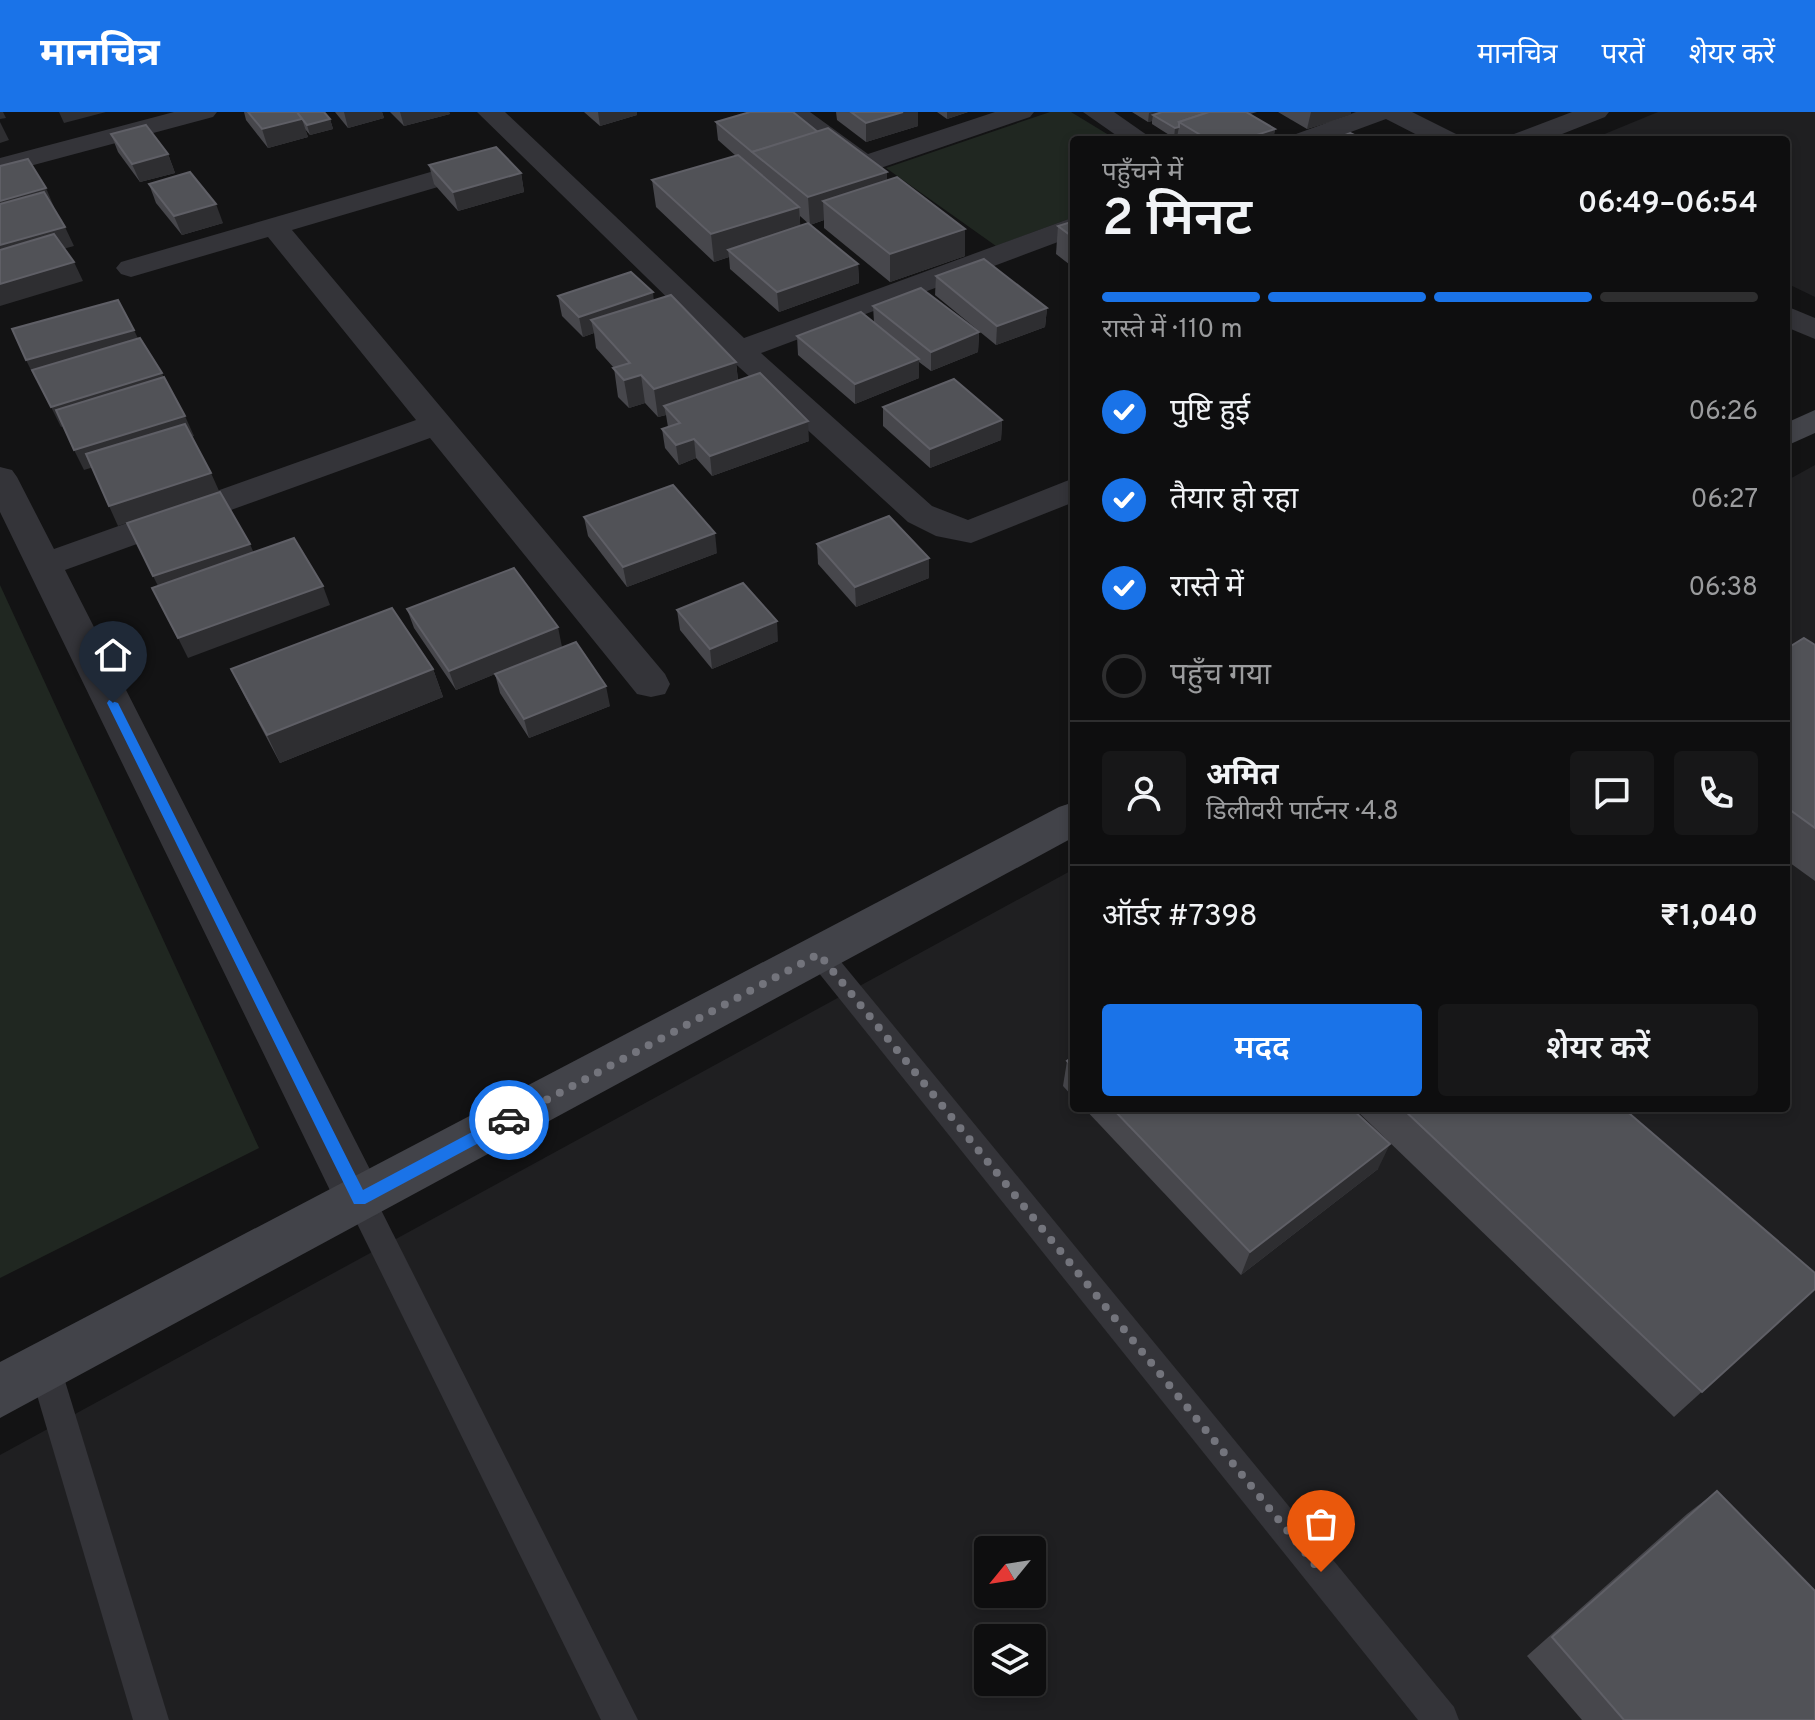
<!DOCTYPE html>
<html lang="hi">
<head>
<meta charset="utf-8">
<style>
	body { margin:0; font-family:Overpass,"Noto Sans Devanagari",sans-serif; background:#171718; color:#f1f3f6; height:100vh; display:flex; flex-direction:column; font-size:30px; white-space:nowrap }
	* { box-sizing:border-box; margin:0 }
	p { font-size:26px; color:#9b9c9e }
	.icon { flex:none; width:44px; height:44px; fill:none; stroke:currentColor; stroke-width:2; stroke-linecap:round; stroke-linejoin:round }
	.map { position:relative; flex:1; overflow:hidden }
	.details { position:absolute; left:1070px; top:24px; width:720px; height:976px; display:flex; flex-direction:column; background:#0e0e0f; border-radius:8px; box-shadow:0 4px 12px #0003,0 0 0 2px #2e2e2f }
	.details>* { flex:none }
	.needle { width:52px; rotate:240deg }
	.controls { position:absolute; left:974px; top:1424px; display:grid; gap:16px }
	.controls a { display:grid; place-items:center; width:72px; height:72px; border-radius:8px; background:#0e0e0f; box-shadow:0 4px 12px #0003,0 0 0 2px #2e2e2f; font-size:40px }
	.pin { position:absolute; display:grid; place-items:center; width:68px; height:68px; color:#fff; margin:-82px -34px; border-radius:50% 50% 50% 0; rotate:-45deg; box-shadow:0 0 8px #0007 }
	.pin .icon { rotate:45deg }
	.courier { position:absolute; display:grid; place-items:center; width:80px; height:80px; margin:-40px; border:6px solid #1a73e8; border-radius:50%; background:#fff; color:#222; box-shadow:0 2px 10px #0007 }
	.overview em { font-style:normal; font-weight:600 }
	.overview div { display:flex; flex-direction:column-reverse }
	.overview { display:flex; align-items:center; justify-content:space-between; height:136px; padding:0 32px }
	h1 { font-size:52px; font-weight:600; line-height:60px }
	.bar { display:grid; grid-template-columns:repeat(4,1fr); gap:12px 8px; align-content:center; height:96px; padding:0 32px }
	.bar i { height:10px; border-radius:6px; background:#2e2e2f }
	.bar .on { background:#1a73e8 }
	.bar p { grid-column:span 4 }
	.line { display:flex; align-items:center; gap:20px; padding:0 32px; border-top:2px solid #2e2e2f }
	.line div { flex:1 }
	.round { display:grid; place-items:center; flex:none; width:84px; height:84px; border-radius:8px; background:#171718 }
	ol { padding:0 32px; list-style:none }
	li { display:flex; align-items:center; gap:24px; height:88px }
	li p { margin-inline-start:auto }
	li .icon { padding:8px; border-radius:50%; background:#1a73e8; color:#fff; stroke-width:4 }
	li:last-child { color:#9b9c9e }
	li i { width:44px; height:44px; border:4px solid #2e2e2f; border-radius:50% }
	.button { display:flex; gap:16px; margin-top:auto; padding:16px 32px }
	.button a { flex:1; height:92px; border-radius:8px; background:#1a73e8; color:#fff; font-size:32px; font-weight:600; line-height:92px; text-align:center }
	.button a+a { background:#171718; color:#f1f3f6 }
	header { display:flex; align-items:center; gap:48px; box-sizing:border-box; height:112px; padding:0 40px; background:#1a73e8; color:#fff }
	header strong { font-size:38px }
	nav { display:flex; gap:44px; margin-inline-start:auto; font-size:28px }
	.map>svg:first-child { display:block }
</style>
</head>
<body>
<header>
<strong>मानचित्र</strong>
<nav><a>मानचित्र</a><a>परतें</a><a>शेयर करें</a></nav>
</header>
<div class="map">
<svg width="1815" height="1608" viewBox="0 0 1815 1608">
	<rect width="100%" height="100%" fill="#131314"/>
	<g fill="#1f1f21" fill-rule="evenodd">
		<polygon points="1658,0 1815,0 1815,185 1786,171 1786,28 1590,28"/>
		<path d="M 1815,353 L 1815,1608 L 0,1608 L 0,1343 L 1074,757 L 1074,996 L 1786,996 L 1786,369 ZM 988,1438 L 1032,1438 L 1032,1482 L 988,1482 ZM 988,1526 L 1032,1526 L 1032,1570 L 988,1570 Z"/>
	</g>
	<g fill="#202721">
		<polygon points="1050,0 1071,0 1117,28 1074,28 1074,105 996,134 886,56"/>
		<polygon points="0,473 259,1036 0,1166"/>
	</g>
	<g fill="none" stroke-linecap="round" stroke-linejoin="round">
		<g fill="#343439" fill-rule="evenodd">
			<polygon points="819,831 828,834 1454,1595 1459,1608 1418,1608 810,850 806,842 810,834"/>
			<polygon points="360,1074 371,1078 638,1608 601,1608 345,1087 349,1078"/>
			<polygon points="45,1240 56,1245 61,1256 169,1608 133,1608 29,1256 34,1245"/>
		</g>
		<g fill="#343439" fill-rule="evenodd">
			<polygon points="174,0 217,0 213,5 0,62 0,46"/>
			<polygon points="477,0 505,0 744,226 1074,105 1074,124 761,241 932,394 968,408 1074,366 1074,390 971,431 936,424 908,410 728,245"/>
			<polygon points="780,0 810,0 868,42 995,0 1034,0 1030,5 866,61 856,59"/>
			<polygon points="1083,0 1114,0 1154,28 1123,28"/>
			<polygon points="1356,0 1412,0 1456,22 1460,28 1427,28 1386,7 1329,28 1292,28 1296,22"/>
			<polygon points="1572,0 1609,0 1605,5 1547,28 1510,28 1514,22"/>
			<polygon points="489,43 499,45 503,51 499,57 292,118 665,562 670,572 665,582 651,585 637,582 430,326 65,458 385,1087 378,1103 360,1110 342,1103 0,400 0,355 12,358 17,365 54,437 416,308 268,125 131,165 121,162 116,156 121,150"/>
			<polygon points="1786,194 1815,206 1815,227 1786,215"/>
		</g>
		<g fill="#424349" fill-rule="evenodd">
			<polygon points="1815,298 1815,321 1786,334 1786,311"/>
			<polygon points="1074,690 1074,725 0,1306 0,1250 1059,695"/>
		</g>
	</g>
	<g fill="#47474c">
		<polygon points="244,0 324,0 330,7 333,17 310,23 305,17 308,25 268,36 246,8"/>
		<polygon points="335,0 382,0 384,6 348,16"/>
		<polygon points="390,0 449,0 450,2 404,14"/>
		<polygon points="584,0 637,0 637,3 600,14"/>
		<polygon points="836,0 918,0 918,14 866,30 837,8"/>
		<polygon points="937,0 968,0 947,7"/>
		<polygon points="1132,0 1257,0 1250,2 1275,17 1273,28 1177,28 1177,25 1174,26 1152,12 1152,9 1148,10"/>
		<polygon points="1278,0 1351,0 1351,3 1307,17"/>
		<polygon points="716,10 818,20 887,60 887,68 965,117 965,144 890,170 824,116 824,108 810,113 800,104 800,114 858,152 859,171 779,200 730,157 729,145 714,150 656,95 652,68 736,44 718,28"/>
		<polygon points="111,22 168,42 175,61 140,70 118,40"/>
		<polygon points="429,53 521,61 524,80 458,99 434,72"/>
		<polygon points="149,72 223,111 182,123 156,91"/>
		<polygon points="1074,109 1074,156 1056,142 1058,114"/>
		<polygon points="936,164 1047,196 1045,215 996,233 935,183"/>
		<polygon points="558,184 654,188 736,250 738,268 809,329 712,364 696,346 679,353 665,336 662,317 668,315 666,303 658,305 645,291 629,296 618,285 614,256 596,236 594,221 583,225 562,204"/>
		<polygon points="873,194 979,220 978,240 931,259 919,250 919,266 855,292 798,243 797,224 874,210"/>
		<polygon points="883,295 1002,308 1001,328 930,356 883,314"/>
		<polygon points="584,405 717,441 627,475 588,424"/>
		<polygon points="817,432 929,446 929,466 856,495 818,452"/>
		<polygon points="407,497 562,535 532,547 610,594 529,626 500,581 495,562 456,578 414,516"/>
		<polygon points="677,498 778,529 712,557 680,518"/>
		<polygon points="1815,533 1815,769 1786,748 1786,537"/>
		<polygon points="231,557 433,557 443,585 280,651 245,585"/>
		<polygon points="1074,944 1074,986 1063,974 1067,949"/>
		<polygon points="1084,996 1351,996 1378,1057 1241,1163"/>
		<polygon points="1354,996 1623,996 1815,1177 1674,1305"/>
		<polygon points="1717,1379 1815,1608 1582,1608 1527,1544 1687,1402"/>
	</g>
	<g fill="#2e2e31">
		<polygon points="0,0 3,0 6,6 0,7"/>
		<polygon points="59,0 106,0 64,11"/>
		<polygon points="344,0 382,0 384,6 348,16"/>
		<polygon points="400,0 449,0 450,2 404,14"/>
		<polygon points="598,0 637,0 637,3 600,14"/>
		<polygon points="903,0 918,0 918,14 866,30 866,11"/>
		<polygon points="947,0 968,0 947,7"/>
		<polygon points="1153,0 1182,0 1153,3 1152,9 1148,10 1149,1"/>
		<polygon points="1311,0 1351,0 1351,3 1307,17"/>
		<polygon points="302,7 308,25 268,36 262,17"/>
		<polygon points="330,7 333,17 310,23 307,13"/>
		<polygon points="0,10 9,28 0,31"/>
		<polygon points="1179,15 1177,25 1174,26 1175,16"/>
		<polygon points="1275,17 1273,28 1241,28"/>
		<polygon points="168,42 175,61 140,70 132,52"/>
		<polygon points="887,60 887,88 823,89 824,108 810,113 808,85"/>
		<polygon points="521,61 524,80 458,99 453,80"/>
		<polygon points="46,76 54,95 0,110 0,89"/>
		<polygon points="216,92 223,111 182,123 174,104"/>
		<polygon points="799,95 801,123 728,138 729,145 714,150 711,122"/>
		<polygon points="65,115 74,134 0,154 0,133"/>
		<polygon points="965,117 965,144 890,170 890,142"/>
		<polygon points="74,150 83,169 0,194 0,172"/>
		<polygon points="858,152 859,171 779,200 777,180"/>
		<polygon points="653,180 655,200 591,208 594,221 583,225 579,205"/>
		<polygon points="1047,196 1045,215 996,233 997,214"/>
		<polygon points="134,218 143,237 36,268 26,248"/>
		<polygon points="979,220 978,240 931,259 931,240"/>
		<polygon points="919,247 919,266 855,292 855,272"/>
		<polygon points="736,250 739,278 664,294 666,303 658,305 654,277"/>
		<polygon points="162,261 170,281 61,315 51,295"/>
		<polygon points="641,263 645,291 629,296 624,268"/>
		<polygon points="185,304 194,324 84,358 74,338"/>
		<polygon points="1002,308 1001,328 930,356 930,337"/>
		<polygon points="808,309 809,329 712,364 710,344"/>
		<polygon points="694,327 696,346 679,353 676,333"/>
		<polygon points="211,361 220,381 118,414 109,394"/>
		<polygon points="715,421 717,441 627,475 623,455"/>
		<polygon points="250,432 258,451 163,484 153,464"/>
		<polygon points="929,446 929,466 856,495 855,475"/>
		<polygon points="323,474 330,493 188,546 178,526"/>
		<polygon points="777,509 778,529 712,557 710,537"/>
		<polygon points="558,515 562,535 456,578 449,559"/>
		<polygon points="433,557 443,585 280,651 267,623"/>
		<polygon points="606,574 610,594 529,626 524,607"/>
		<polygon points="1390,1032 1378,1057 1241,1163 1250,1140"/>
	</g>
	<g fill="#515257" stroke="#5f5f66" stroke-width="2">
		<polygon points="248,0 297,0 302,7 262,17"/>
		<polygon points="297,0 324,0 330,7 307,13"/>
		<polygon points="750,0 793,0 818,20 752,40 716,10"/>
		<polygon points="851,0 903,0 866,11"/>
		<polygon points="1162,0 1209,0 1179,10 1179,15 1175,16 1153,3"/>
		<polygon points="1209,0 1246,0 1275,17 1241,28 1209,28 1179,10"/>
		<polygon points="146,13 168,42 132,52 111,22"/>
		<polygon points="828,16 887,60 808,85 752,40"/>
		<polygon points="1350,21 1365,28 1332,28"/>
		<polygon points="496,35 521,61 453,80 429,53"/>
		<polygon points="738,43 799,95 711,122 652,68"/>
		<polygon points="28,47 46,76 0,89 0,54"/>
		<polygon points="190,60 216,92 174,104 149,72"/>
		<polygon points="897,65 965,117 890,142 823,89"/>
		<polygon points="44,80 65,115 0,133 0,92"/>
		<polygon points="1074,109 1074,126 1058,114"/>
		<polygon points="808,111 858,152 777,180 728,138"/>
		<polygon points="54,122 74,150 0,172 0,138"/>
		<polygon points="984,147 1047,196 997,214 936,164"/>
		<polygon points="631,160 653,180 579,205 558,184"/>
		<polygon points="921,176 979,220 931,240 873,194"/>
		<polygon points="671,183 736,250 654,277 641,263 624,268 613,256 630,251 591,208"/>
		<polygon points="118,188 134,218 26,248 12,217"/>
		<polygon points="861,200 919,247 855,272 797,224"/>
		<polygon points="140,226 162,261 51,295 32,258"/>
		<polygon points="760,261 808,309 710,344 694,327 676,333 662,317 680,311 664,294"/>
		<polygon points="164,265 185,304 74,338 56,298"/>
		<polygon points="954,267 1002,308 930,337 883,295"/>
		<polygon points="185,312 211,361 109,394 86,342"/>
		<polygon points="673,373 715,421 623,455 584,405"/>
		<polygon points="220,380 250,432 153,464 127,411"/>
		<polygon points="889,404 929,446 855,475 817,432"/>
		<polygon points="294,426 323,474 178,526 152,476"/>
		<polygon points="514,456 558,515 449,559 407,497"/>
		<polygon points="743,471 777,509 710,537 677,498"/>
		<polygon points="392,496 433,557 267,623 231,557"/>
		<polygon points="1804,526 1815,533 1815,716 1786,695 1786,537"/>
		<polygon points="576,530 606,574 524,607 495,562"/>
		<polygon points="1074,944 1074,956 1067,949"/>
		<polygon points="1112,996 1351,996 1390,1032 1250,1140"/>
		<polygon points="1402,996 1623,996 1815,1161 1815,1177 1702,1280"/>
		<polygon points="1717,1379 1815,1479 1815,1608 1624,1608 1552,1525"/>
	</g>
	<polygon fill="#1a73e8" points="109,588 118,591 363,1078 504,1003 514,1003 514,1012 365,1092 354,1092 107,591"/>
	<g fill="none" stroke-linecap="round" stroke-linejoin="round">
		<polyline stroke="#73747c" stroke-width="8" stroke-dasharray="0 14.4" points="509,1008 819,842 1321,1460"/>
	</g>
</svg>
<div class="controls">
<a><svg class="needle" viewBox="-14 -14 28 28"><path d="M0-13l5 13h-10z" fill="#e53935"/><path d="M0 13l5-13h-10z" fill="#9b9c9e"/></svg></a>
<a><svg class="icon" aria-label="layers" viewBox="0 0 24 24"><path d="M12 4l9 5-9 5-9-5zM3 14l9 5 9-5"/></svg></a>
</div>
<div class="pin" style="left:1321px;top:1460px;background:#ea580c"><svg class="icon" aria-label="bag" viewBox="0 0 24 24"><path d="M5 8h14l-1 12H6zM9 8a3 3 0 0 1 6 0"/></svg></div>
<div class="pin" style="left:113px;top:591px;background:#1f2937"><svg class="icon" aria-label="home" viewBox="0 0 24 24"><path d="M3 11l9-7 9 7M6 9v11h12V9"/></svg></div>
<div class="courier" style="left:509px;top:1008px"><svg class="icon" aria-label="car" viewBox="0 0 24 24"><path d="M5 17H2v-5l4-1 3-4h7l3 4 3 1v5h-3M9 17h6M6 11h13"/><circle cx="7" cy="17" r="2"/><circle cx="17" cy="17" r="2"/></svg></div>
<section class="details">
<div class="overview"><div><h1>2 मिनट</h1><p>पहुँचने में</p></div><em>06:49–06:54</em></div>
<div class="bar"><i class="on"></i><i class="on"></i><i class="on"></i><i></i><p>रास्ते में · 110 m</p></div>
<ol>
<li><svg class="icon" aria-label="check" viewBox="0 0 24 24"><path d="M5 12l5 5 9-10"/></svg>पुष्टि हुई<p>06:26</p></li>
<li><svg class="icon" aria-label="check" viewBox="0 0 24 24"><path d="M5 12l5 5 9-10"/></svg>तैयार हो रहा<p>06:27</p></li>
<li><svg class="icon" aria-label="check" viewBox="0 0 24 24"><path d="M5 12l5 5 9-10"/></svg>रास्ते में<p>06:38</p></li>
<li><i></i>पहुँच गया</li>
</ol>
<div class="line" style="height:144px"><a class="round"><svg class="icon" aria-label="person" viewBox="0 0 24 24"><circle cx="12" cy="8" r="4"/><path d="M4 21q1-7 8-7t8 7"/></svg></a><div><b>अमित</b><p>डिलीवरी पार्टनर · 4.8</p></div><a class="round"><svg class="icon" aria-label="chat" viewBox="0 0 24 24"><path d="M4 5h16v11H9l-5 4z"/></svg></a><a class="round"><svg class="icon" aria-label="phone" viewBox="0 0 24 24"><path d="M5 4h4l2 5-3 2q2 4 5 5l2-3 5 2v4C11 20 4 13 5 4z"/></svg></a></div>
<div class="line" style="height:104px"><div>ऑर्डर #7398</div><b>₹1,040</b></div>
<div class="button"><a>मदद</a><a>शेयर करें</a></div>
</section>
</div>
</body>
</html>
